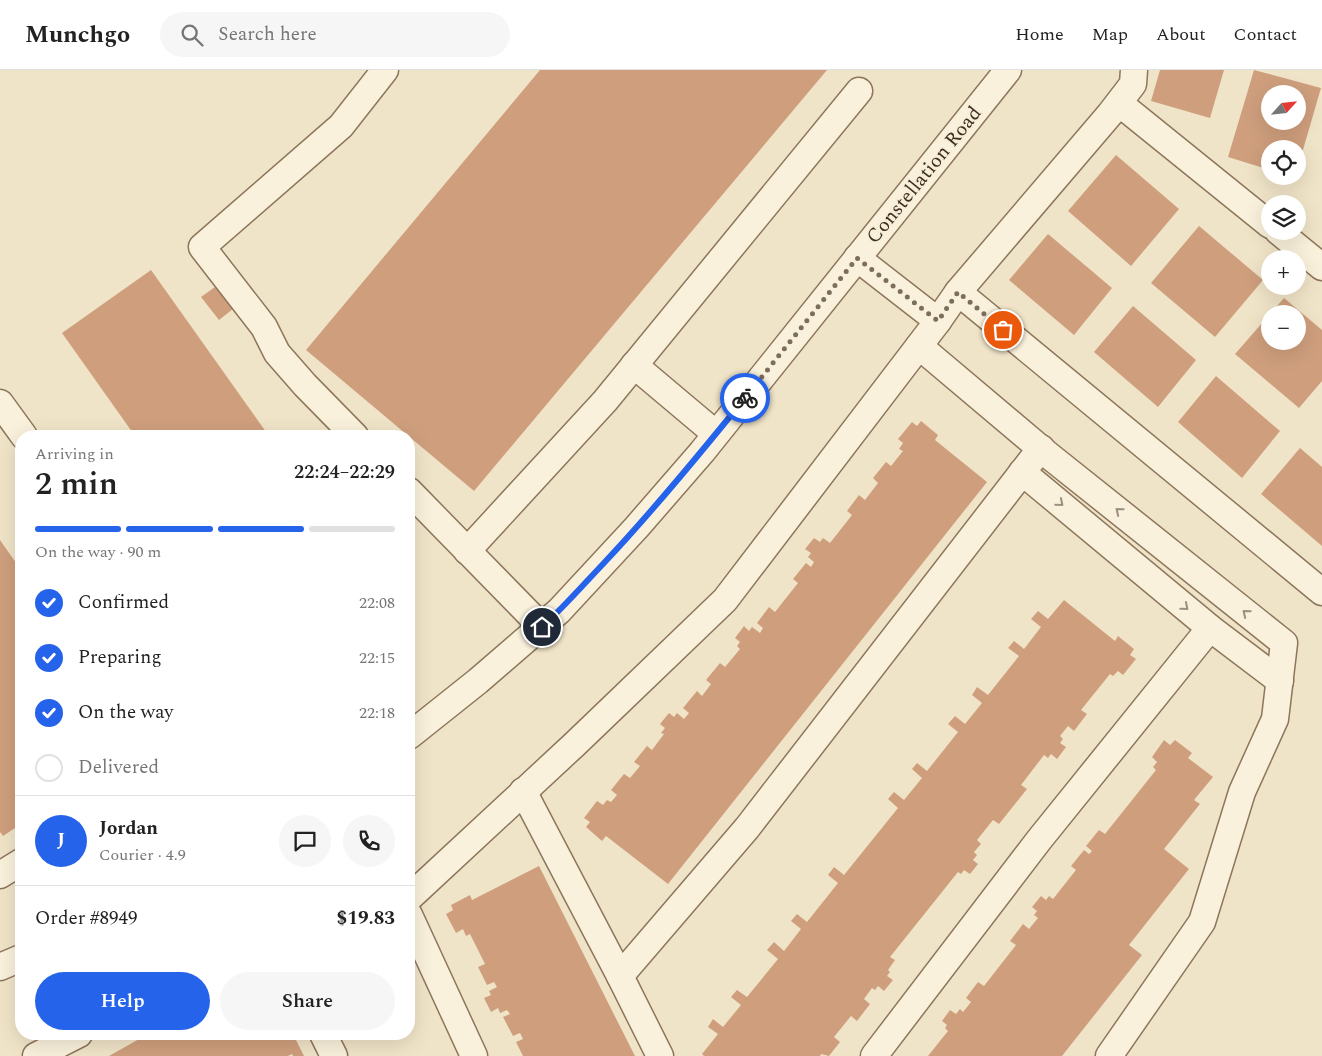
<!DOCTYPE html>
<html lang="en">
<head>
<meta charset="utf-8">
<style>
	body { margin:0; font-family:Spectral,serif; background:#f6f6f6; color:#222; height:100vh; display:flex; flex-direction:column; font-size:19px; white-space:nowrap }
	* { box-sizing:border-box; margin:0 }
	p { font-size:16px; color:#767676 }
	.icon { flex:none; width:28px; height:28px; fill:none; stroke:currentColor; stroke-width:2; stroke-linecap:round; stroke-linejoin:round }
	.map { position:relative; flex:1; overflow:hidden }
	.details { position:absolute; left:15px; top:360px; width:400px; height:610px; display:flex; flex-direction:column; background:#fff; border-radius:20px; box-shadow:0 5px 20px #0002 }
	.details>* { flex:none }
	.needle { width:32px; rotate:63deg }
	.tools { position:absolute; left:1261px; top:15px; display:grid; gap:10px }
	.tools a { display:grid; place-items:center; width:45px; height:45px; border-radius:50%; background:#fff; box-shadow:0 5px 20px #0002; font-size:25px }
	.pin { position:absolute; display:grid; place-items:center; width:42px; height:42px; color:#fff; margin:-21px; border:2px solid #fff; border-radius:50%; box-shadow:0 1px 5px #0007 }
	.courier { position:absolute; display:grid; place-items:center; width:50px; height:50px; margin:-25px; border:4px solid #2563eb; border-radius:50%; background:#fff; color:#222; box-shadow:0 1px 6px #0007 }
	.head em { font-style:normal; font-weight:600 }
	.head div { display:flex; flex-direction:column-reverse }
	.head { display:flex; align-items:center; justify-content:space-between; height:85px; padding:0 20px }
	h1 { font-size:32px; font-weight:600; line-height:38px }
	.bar { display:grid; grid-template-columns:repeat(4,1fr); gap:8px 5px; align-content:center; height:60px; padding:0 20px }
	.bar i { height:6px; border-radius:4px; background:#e0e0e0 }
	.bar .selected { background:#2563eb }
	.bar p { grid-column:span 4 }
	.line { display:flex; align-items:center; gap:12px; padding:0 20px; border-top:1px solid #e0e0e0 }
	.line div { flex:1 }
	.round { display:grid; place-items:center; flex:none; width:52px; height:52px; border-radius:26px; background:#f6f6f6 }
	ol { padding:0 20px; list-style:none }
	li { display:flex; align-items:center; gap:15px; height:55px }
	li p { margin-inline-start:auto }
	li .icon { padding:5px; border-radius:50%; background:#2563eb; color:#fff; stroke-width:4 }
	li:last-child { color:#767676 }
	li i { width:28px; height:28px; border:2px solid #e0e0e0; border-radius:50% }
	.primary-button { display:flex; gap:10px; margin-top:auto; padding:10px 20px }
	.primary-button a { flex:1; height:58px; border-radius:30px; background:#2563eb; color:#fff; font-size:20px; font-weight:600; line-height:58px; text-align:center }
	.primary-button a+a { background:#f6f6f6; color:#222 }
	header { display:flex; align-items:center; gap:30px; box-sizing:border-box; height:70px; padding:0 25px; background:#fff; border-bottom:1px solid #e0e0e0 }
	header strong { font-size:24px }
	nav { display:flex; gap:28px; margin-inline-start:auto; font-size:18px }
	.search { width:350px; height:45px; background:#f6f6f6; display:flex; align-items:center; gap:12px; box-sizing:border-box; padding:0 18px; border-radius:28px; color:#767676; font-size:19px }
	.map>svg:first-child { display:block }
</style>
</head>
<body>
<header>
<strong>Munchgo</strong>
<div class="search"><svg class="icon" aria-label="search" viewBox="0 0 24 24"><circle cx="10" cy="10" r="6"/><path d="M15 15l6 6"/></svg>Search here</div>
<nav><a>Home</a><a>Map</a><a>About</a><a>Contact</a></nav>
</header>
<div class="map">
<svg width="1322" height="986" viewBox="0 0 1322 986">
	<rect width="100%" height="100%" fill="#f0e4c8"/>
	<g fill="#cf9f7d" fill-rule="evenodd">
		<polygon points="540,0 827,0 474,421 306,280"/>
		<polygon points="1160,0 1224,0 1210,48 1151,31"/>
		<path d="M 1254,0 L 1321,18 L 1298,97 L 1298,79 L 1270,79 L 1270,100 L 1228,87 ZM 1270,24 L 1298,24 L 1298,51 L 1270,51 Z"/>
		<polygon points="1116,85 1179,139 1131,196 1068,141"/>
		<polygon points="1199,156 1263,210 1215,267 1151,213"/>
		<polygon points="1048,164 1112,218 1074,265 1009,210"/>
		<polygon points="151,200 269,366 135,366 62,263"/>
		<polygon points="215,217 233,239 219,250 201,227"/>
		<path d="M 1284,228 L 1322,260 L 1322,311 L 1299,338 L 1235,284 ZM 1270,244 L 1298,244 L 1298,271 L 1270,271 Z"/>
		<polygon points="1133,236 1196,290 1158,337 1094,282"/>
		<polygon points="1216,306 1280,361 1242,408 1178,352"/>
		<polygon points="921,351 938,365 935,370 987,412 668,814 606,766 602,771 586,757 590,752 584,748 597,731 603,735 607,730 611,732 617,725 611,720 624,704 630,708 640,696 634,692 647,676 652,680 664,664 661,663 665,658 660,654 669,643 674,647 677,643 684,649 689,643 683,638 697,621 702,626 711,614 706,610 720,593 725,597 740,579 737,576 740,572 735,568 744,556 749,561 752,557 760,563 763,558 757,553 769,537 775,542 798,513 793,509 806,493 811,497 814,492 808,487 811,483 805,479 814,468 820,472 823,468 830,473 852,445 847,441 859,425 865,430 878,413 873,408 886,392 891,396 903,381 899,379 903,373 898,369 912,352 917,356"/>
		<polygon points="1300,378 1322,397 1322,476 1261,424"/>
		<polygon points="0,470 21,500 21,754 3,766 0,762"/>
		<polygon points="1064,530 1115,571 1118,566 1134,579 1130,585 1136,589 1123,605 1118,601 1113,606 1110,604 1081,640 1087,644 1074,661 1068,656 1060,666 1063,669 1060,673 1066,677 1057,689 1051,684 1048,688 1044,685 1021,715 1027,719 999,754 993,750 977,770 981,774 974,782 977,785 973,790 978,794 970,804 964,800 961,804 958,802 890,887 895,890 888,900 890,902 887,906 893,910 884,921 878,916 875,920 872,918 864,929 870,934 857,951 851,946 834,967 840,972 829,986 821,984 820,986 704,986 702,984 718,964 708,957 713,949 723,957 741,935 731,927 737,920 747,927 778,889 767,880 774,872 784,881 801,859 791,851 797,844 807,852 838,813 828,805 834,797 844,805 898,738 888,729 894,722 904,730 922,708 912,699 917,693 927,701 958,662 948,654 955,646 965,654 982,633 972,625 977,617 988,625 1019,586 1008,578 1014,571 1024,579 1041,557 1031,549 1038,541 1048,549"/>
		<polygon points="1164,670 1170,675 1175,670 1192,683 1188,688 1213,707 1194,730 1200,734 1164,779 1189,799 1129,875 1142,885 1062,986 928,986 948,961 945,958 947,955 942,951 950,940 956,944 960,939 963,942 971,932 966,928 978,912 984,916 1016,875 1010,871 1023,854 1029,859 1038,848 1034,845 1037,841 1032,837 1041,826 1046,830 1049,826 1053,829 1076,800 1071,796 1084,780 1089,784 1092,781 1086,776 1099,760 1105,764 1156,700 1153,697 1157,692 1152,687"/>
		<polygon points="539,796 635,986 523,986 516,972 523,969 520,963 513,966 503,947 510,944 507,940 500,943 498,938 491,942 484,928 491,925 489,921 497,917 494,912 487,915 478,897 485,894 470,864 466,866 463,859 456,863 446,844 453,840 451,835 470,825 472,830"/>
		<polygon points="148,964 293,964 304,986 293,986 292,984 288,986 109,986"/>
	</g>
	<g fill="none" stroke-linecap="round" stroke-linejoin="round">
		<defs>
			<g id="minor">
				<polyline points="1119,33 1270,155"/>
				<polyline points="1278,161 1322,197"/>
				<polyline points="857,188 938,251 958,222 1322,522"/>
				<polyline points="958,222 1110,44 1133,14 1134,0"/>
				<polyline points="919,276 1047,384 1284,573 1275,649 1242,722 1202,852 1109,986"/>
				<polyline points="634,295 716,364"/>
				<polyline points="0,333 24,366"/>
				<polyline points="355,366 305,315 277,283 264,257 202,177 341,56 385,0"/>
				<polyline points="1022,402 1210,558 1280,611"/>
				<polyline points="409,421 542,557"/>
				<polyline points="467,481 605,331 859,21"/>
				<polyline points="409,666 478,611 559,541 636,458 702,382 1008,0"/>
				<polyline points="523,721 620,906"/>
				<polyline points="0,805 21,792"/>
				<polyline points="409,828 575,674 725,530 938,251"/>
				<polyline points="409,845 474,986"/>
				<polyline points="0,897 21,888"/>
				<polyline points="323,964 334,986"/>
				<polyline points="36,986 79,964"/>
				<polyline points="660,986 620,906 747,758 1041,378"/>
				<polyline points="874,986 1039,770 1210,558"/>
			</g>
		</defs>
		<use href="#minor" stroke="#8d765c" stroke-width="29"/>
		<use href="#minor" stroke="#faf1dc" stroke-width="26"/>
	</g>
	<defs><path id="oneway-chevron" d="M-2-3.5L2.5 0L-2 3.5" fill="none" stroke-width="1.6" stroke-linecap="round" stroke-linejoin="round" transform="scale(1.25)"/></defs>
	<g stroke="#9c907e">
		<use href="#oneway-chevron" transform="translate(1060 433) rotate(40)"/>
		<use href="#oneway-chevron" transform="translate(1119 441) rotate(-141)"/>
		<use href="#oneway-chevron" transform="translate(1185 537) rotate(40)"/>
		<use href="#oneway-chevron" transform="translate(1246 543) rotate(-141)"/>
	</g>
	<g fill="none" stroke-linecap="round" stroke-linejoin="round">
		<polyline stroke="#7c6e5b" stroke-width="5" stroke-dasharray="0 9" points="745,328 857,188 938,251 958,222 1003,260"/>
		<path stroke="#2563eb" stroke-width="6" d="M 542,557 C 564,537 583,515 603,494 C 653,441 699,385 745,328"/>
	</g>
	<g text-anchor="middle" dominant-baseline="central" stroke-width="4" stroke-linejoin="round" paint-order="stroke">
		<g font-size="20" fill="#3d2e20" stroke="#f7eed8">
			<text transform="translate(924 105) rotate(-51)">Constellation Road</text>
		</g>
	</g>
</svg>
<div class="tools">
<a><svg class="needle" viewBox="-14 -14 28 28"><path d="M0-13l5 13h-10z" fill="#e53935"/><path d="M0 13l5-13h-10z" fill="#767676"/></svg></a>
<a><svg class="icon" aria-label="locate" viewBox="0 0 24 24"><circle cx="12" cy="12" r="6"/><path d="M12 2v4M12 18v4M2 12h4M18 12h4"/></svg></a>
<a><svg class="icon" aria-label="layers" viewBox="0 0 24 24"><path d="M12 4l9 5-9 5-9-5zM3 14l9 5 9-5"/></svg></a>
<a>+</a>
<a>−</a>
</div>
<div class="pin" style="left:1003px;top:260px;background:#ea580c"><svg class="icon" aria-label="bag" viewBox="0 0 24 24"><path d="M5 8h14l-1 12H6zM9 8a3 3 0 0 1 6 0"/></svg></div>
<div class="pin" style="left:542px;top:557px;background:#1f2937"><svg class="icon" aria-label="home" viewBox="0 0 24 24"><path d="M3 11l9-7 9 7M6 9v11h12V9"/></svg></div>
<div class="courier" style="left:745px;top:328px"><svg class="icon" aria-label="bike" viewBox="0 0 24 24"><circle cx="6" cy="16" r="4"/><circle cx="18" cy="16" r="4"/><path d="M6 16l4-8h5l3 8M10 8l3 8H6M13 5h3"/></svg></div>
<section class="details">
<div class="head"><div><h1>2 min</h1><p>Arriving in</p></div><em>22:24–22:29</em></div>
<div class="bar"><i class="selected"></i><i class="selected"></i><i class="selected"></i><i></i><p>On the way · 90 m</p></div>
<ol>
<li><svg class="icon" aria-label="check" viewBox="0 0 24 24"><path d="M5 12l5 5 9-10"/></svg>Confirmed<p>22:08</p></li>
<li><svg class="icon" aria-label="check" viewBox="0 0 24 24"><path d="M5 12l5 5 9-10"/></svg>Preparing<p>22:15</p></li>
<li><svg class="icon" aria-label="check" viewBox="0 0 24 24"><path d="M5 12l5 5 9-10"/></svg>On the way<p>22:18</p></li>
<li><i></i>Delivered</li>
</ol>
<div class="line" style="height:90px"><b class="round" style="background:#2563eb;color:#fff">J</b><div><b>Jordan</b><p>Courier · 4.9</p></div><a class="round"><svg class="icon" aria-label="chat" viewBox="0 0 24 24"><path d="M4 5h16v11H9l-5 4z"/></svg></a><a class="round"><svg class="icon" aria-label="phone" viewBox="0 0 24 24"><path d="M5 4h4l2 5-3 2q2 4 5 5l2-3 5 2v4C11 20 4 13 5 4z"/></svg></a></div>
<div class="line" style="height:65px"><div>Order #8949</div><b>$19.83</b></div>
<div class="primary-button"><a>Help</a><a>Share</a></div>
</section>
</div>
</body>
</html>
